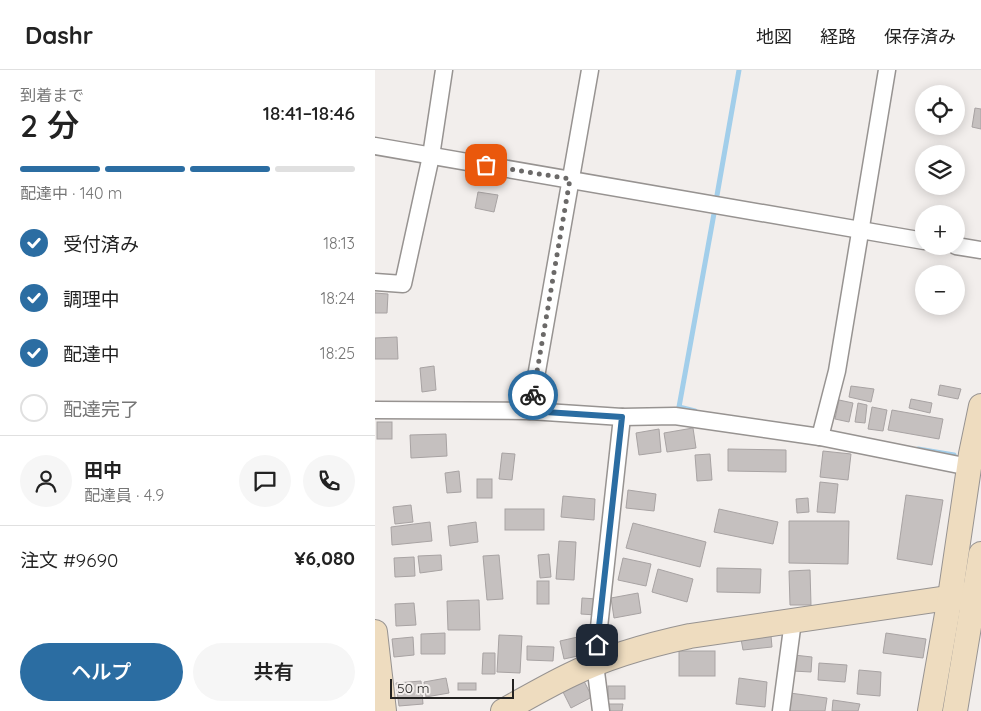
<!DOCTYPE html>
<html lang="ja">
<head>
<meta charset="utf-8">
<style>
	body { margin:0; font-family:Quicksand,"Noto Sans JP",sans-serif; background:#f6f6f6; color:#222; height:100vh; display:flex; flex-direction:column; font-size:19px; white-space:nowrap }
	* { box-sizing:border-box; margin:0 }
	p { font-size:16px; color:#767676 }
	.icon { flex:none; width:28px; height:28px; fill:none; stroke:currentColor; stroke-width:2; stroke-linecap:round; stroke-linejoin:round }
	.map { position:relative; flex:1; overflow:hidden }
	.details { display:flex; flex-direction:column; background:#fff; width:375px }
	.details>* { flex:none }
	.controls { position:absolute; left:540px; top:15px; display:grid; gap:10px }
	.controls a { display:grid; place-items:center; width:50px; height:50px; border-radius:50%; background:#fff; box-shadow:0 2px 12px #0003; font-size:25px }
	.scale { position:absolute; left:15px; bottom:12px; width:124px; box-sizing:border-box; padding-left:5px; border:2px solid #232221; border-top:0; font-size:14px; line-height:18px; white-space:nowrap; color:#232221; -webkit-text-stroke:4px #f2eeec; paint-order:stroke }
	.pin { position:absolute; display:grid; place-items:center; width:42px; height:42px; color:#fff; margin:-21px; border-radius:10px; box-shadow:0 2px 8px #0006 }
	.courier { position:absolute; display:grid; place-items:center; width:50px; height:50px; margin:-25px; border:4px solid #2b6da2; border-radius:50%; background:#fff; color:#222; box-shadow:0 1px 6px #0007 }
	.summary em { font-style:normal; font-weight:600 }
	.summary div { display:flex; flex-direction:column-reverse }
	.summary { display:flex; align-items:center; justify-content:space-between; height:85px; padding:0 20px }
	h1 { font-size:32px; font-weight:600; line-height:38px }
	.bar { display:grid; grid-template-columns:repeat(4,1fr); gap:8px 5px; align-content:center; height:60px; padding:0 20px }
	.bar i { height:6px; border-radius:4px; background:#e0e0e0 }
	.bar .current { background:#2b6da2 }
	.bar p { grid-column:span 4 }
	.line { display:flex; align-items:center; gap:12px; padding:0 20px; border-top:1px solid #e0e0e0 }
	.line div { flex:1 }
	.round { display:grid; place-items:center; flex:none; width:52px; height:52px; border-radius:26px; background:#f6f6f6 }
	ol { padding:0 20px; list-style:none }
	li { display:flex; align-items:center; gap:15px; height:55px }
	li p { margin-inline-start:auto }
	li .icon { padding:5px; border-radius:50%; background:#2b6da2; color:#fff; stroke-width:4 }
	li:last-child { color:#767676 }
	li i { width:28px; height:28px; border:2px solid #e0e0e0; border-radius:50% }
	.button { display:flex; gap:10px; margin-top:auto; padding:10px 20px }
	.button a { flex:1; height:58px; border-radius:30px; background:#2b6da2; color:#fff; font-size:20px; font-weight:600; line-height:58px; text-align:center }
	.button a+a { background:#f6f6f6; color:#222 }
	header { display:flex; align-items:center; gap:30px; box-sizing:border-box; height:70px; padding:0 25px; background:#fff; border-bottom:1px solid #e0e0e0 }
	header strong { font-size:24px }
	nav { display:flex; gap:28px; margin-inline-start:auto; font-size:18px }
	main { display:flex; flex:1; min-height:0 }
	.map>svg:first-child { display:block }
</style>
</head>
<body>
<header>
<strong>Dashr</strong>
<nav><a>地図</a><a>経路</a><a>保存済み</a></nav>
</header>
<main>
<section class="details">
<div class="summary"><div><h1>2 分</h1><p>到着まで</p></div><em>18:41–18:46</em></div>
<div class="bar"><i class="current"></i><i class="current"></i><i class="current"></i><i></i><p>配達中 · 140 m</p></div>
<ol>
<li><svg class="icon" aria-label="check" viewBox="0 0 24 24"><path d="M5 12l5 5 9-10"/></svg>受付済み<p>18:13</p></li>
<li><svg class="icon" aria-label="check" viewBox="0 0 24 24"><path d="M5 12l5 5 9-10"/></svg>調理中<p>18:24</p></li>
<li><svg class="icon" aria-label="check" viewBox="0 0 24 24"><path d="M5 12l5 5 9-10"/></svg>配達中<p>18:25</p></li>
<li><i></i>配達完了</li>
</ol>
<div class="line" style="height:90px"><a class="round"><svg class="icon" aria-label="person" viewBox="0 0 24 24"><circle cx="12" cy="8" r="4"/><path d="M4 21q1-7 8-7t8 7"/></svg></a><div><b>田中</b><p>配達員 · 4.9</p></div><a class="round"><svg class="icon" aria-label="chat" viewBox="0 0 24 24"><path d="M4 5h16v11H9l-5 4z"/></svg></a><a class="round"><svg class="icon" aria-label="phone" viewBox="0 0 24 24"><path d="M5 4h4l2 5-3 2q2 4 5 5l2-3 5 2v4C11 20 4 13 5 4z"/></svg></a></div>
<div class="line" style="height:65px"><div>注文 #9690</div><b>¥6,080</b></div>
<div class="button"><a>ヘルプ</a><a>共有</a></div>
</section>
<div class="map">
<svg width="606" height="641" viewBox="0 0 606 641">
	<rect width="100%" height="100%" fill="#f2eeec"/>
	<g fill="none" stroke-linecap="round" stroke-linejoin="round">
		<g stroke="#a2ceea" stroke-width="5">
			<polyline points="341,131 364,0"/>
			<polyline points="320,341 304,337 340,138"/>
			<polyline points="543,379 579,385"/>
		</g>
	</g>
	<g fill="#c5c0bf" stroke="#a8a3a3">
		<polygon points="600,38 606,39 606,59 597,57"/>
		<polygon points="103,122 123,125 119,142 100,138"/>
		<polygon points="0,223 13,224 12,243 0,243"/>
		<polygon points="22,267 23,289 0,289 0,268"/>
		<polygon points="59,296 61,320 47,322 45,298"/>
		<polygon points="565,315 586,319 583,329 563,325"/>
		<polygon points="476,316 499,319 496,332 474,327"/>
		<polygon points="536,329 557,333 555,343 534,338"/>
		<polygon points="464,330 478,333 474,352 460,349"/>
		<polygon points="483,333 492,335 490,353 480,352"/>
		<polygon points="497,337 512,340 508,361 493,359"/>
		<polygon points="517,340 568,349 564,369 513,360"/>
		<rect x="2" y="352" width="15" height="17"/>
		<polygon points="318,358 321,378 292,382 289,363"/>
		<polygon points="284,359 286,382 264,385 261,363"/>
		<polygon points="71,364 72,386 36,388 35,365"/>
		<polygon points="353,379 411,380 411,402 353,401"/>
		<polygon points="448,381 476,384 473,410 445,407"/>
		<polygon points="127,383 140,384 137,410 124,409"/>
		<polygon points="335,384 337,410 322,411 320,385"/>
		<polygon points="84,401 86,422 72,423 70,403"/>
		<rect x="102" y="409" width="15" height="19"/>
		<polygon points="445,412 463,414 460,443 442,442"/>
		<polygon points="253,420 281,424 279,441 251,438"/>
		<polygon points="531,425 568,430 557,495 522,489"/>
		<polygon points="188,426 220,429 219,450 186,447"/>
		<polygon points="433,428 434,442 422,443 421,429"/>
		<polygon points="36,435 38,452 20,454 18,437"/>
		<rect x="130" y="439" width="39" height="21"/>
		<polygon points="344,439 403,452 398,474 339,462"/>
		<polygon points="414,451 474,451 473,494 414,493"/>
		<polygon points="55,452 57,471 17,475 16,457"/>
		<polygon points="101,452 103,472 75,476 73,456"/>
		<polygon points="258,453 331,472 325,497 251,478"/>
		<polygon points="184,471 201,472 199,510 181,509"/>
		<polygon points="174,484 176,507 165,508 163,485"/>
		<polygon points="66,485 67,500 45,503 43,486"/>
		<polygon points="124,485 128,529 112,530 108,486"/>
		<polygon points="39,487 40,506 20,507 19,488"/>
		<polygon points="248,488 276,494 271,516 243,510"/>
		<polygon points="342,498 386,499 385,523 342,522"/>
		<polygon points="283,499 318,509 312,532 277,522"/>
		<polygon points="435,500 436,535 415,535 414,501"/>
		<rect x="162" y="511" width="12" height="23"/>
		<polygon points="263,523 266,543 239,548 236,528"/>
		<polygon points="207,528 222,529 221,545 206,544"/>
		<polygon points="104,530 105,560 73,560 72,531"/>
		<polygon points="39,533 41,555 21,556 20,534"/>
		<polygon points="70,563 70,584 46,584 46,564"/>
		<polygon points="511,563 551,569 548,588 508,583"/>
		<polygon points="124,565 147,566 145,603 122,602"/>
		<polygon points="207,566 212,584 189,589 185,571"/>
		<polygon points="396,566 397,577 368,580 366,569"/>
		<polygon points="38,567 39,585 19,587 17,569"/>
		<polygon points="152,576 179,577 178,591 152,590"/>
		<rect x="304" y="581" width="36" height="25"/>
		<polygon points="108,583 120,583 120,604 107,604"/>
		<polygon points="419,585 437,587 436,602 418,601"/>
		<polygon points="444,593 472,595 470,612 443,610"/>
		<polygon points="484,600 506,602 505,626 482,624"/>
		<polygon points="71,608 74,623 51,627 49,612"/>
		<polygon points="364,608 392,612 390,637 361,634"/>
		<polygon points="46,611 48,634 24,636 21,613"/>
		<polygon points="209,611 217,627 196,638 188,622"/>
		<rect x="83" y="613" width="18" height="7"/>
		<rect x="233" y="616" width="17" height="13"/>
		<polygon points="415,623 452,628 450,641 413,641"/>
		<polygon points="458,630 485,634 483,641 457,641"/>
		<polygon points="233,634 248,634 247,641 233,641"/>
	</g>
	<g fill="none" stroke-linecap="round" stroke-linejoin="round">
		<defs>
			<g id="street">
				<polyline points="0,76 549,171"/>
				<polyline points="581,176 606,180"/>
				<polyline points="0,212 28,214 56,86 69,0"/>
				<polyline points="0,340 155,341 215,0"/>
				<polyline points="155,341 247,347 300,346 445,367 594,397"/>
				<polyline points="445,367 462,301 512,0"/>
				<polyline points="226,641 220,594 247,347"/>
				<polyline points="406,641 418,551"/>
			</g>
			<g id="secondary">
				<polyline points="0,562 9,641"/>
				<path d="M 128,641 C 150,629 172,616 195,605 C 233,586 273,575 315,566 L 606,523"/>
				<polyline points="555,641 575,527 596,384 606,336"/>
				<polyline points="580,641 606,484"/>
			</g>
		</defs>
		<use href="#street" stroke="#979391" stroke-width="19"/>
		<use href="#secondary" stroke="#979391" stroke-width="26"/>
		<use href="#street" stroke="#fff" stroke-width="16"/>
		<use href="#secondary" stroke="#eedcbf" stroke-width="24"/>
	</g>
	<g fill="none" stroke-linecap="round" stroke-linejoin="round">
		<polyline stroke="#6b6968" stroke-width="5" stroke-dasharray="0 9" points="111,95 195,109 158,325"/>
		<polyline stroke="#2b6da2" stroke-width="6" points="158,325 155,341 247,347 222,575"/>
	</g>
</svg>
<div class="controls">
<a><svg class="icon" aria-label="locate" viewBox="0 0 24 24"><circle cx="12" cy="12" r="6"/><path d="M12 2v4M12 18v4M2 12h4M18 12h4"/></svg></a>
<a><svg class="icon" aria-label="layers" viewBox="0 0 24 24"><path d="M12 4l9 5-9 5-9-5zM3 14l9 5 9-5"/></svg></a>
<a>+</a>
<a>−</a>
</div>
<div class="scale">50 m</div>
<div class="pin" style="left:111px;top:95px;background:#ea580c"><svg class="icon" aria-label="bag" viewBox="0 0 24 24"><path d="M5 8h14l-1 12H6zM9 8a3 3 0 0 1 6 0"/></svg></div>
<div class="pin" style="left:222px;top:575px;background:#1f2937"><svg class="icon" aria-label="home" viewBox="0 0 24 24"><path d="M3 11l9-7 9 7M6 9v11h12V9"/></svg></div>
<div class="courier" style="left:158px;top:325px"><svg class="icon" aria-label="bike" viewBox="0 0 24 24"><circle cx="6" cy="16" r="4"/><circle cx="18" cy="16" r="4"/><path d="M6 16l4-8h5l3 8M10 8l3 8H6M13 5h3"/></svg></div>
</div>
</main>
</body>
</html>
